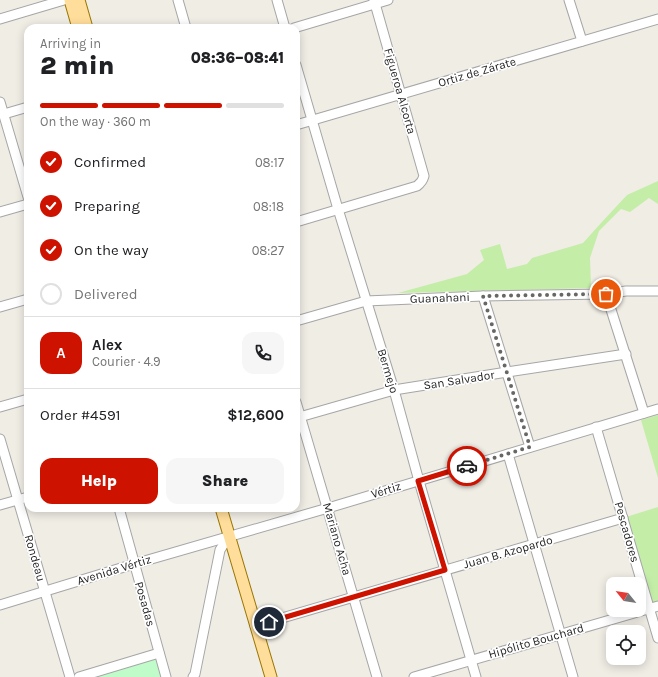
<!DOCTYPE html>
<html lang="en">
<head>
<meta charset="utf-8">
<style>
	body { margin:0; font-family:Karla,sans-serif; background:#f6f6f6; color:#202124; height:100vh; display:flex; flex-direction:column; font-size:15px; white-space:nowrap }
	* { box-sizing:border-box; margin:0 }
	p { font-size:13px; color:#757577 }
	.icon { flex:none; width:22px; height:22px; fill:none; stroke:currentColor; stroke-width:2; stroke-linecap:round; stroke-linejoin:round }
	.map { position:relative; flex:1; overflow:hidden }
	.details { position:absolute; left:24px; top:24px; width:276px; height:488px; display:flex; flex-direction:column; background:#fff; border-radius:12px; box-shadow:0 2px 10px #0003 }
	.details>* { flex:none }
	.needle { width:26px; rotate:300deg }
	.controls { position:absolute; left:606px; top:577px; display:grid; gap:8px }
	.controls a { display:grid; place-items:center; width:40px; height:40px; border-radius:8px; background:#fff; box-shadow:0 2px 10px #0003; font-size:20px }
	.pin { position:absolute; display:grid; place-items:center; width:34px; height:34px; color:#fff; margin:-17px; border:2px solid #fff; border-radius:50%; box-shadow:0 1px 4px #0007 }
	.courier { position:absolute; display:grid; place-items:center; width:40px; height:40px; margin:-20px; border:3px solid #ce1200; border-radius:50%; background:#fff; color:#222; box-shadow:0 1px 5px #0007 }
	.head em { font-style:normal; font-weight:800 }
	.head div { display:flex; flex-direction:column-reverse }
	.head { display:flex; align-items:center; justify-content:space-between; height:68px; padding:0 16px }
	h1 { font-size:26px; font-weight:800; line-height:30px }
	.bar { display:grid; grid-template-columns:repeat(4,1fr); gap:6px 4px; align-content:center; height:48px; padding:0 16px }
	.bar i { height:5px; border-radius:3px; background:#e0e0e0 }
	.bar .selected { background:#ce1200 }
	.bar p { grid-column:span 4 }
	.line { display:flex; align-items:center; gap:10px; padding:0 16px; border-top:1px solid #e0e0e0 }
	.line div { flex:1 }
	.round { display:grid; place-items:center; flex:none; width:42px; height:42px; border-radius:12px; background:#f6f6f6 }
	ol { padding:0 16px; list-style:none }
	li { display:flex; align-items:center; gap:12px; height:44px }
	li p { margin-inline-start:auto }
	li .icon { padding:4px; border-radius:50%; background:#ce1200; color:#fff; stroke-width:4 }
	li:last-child { color:#757577 }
	li i { width:22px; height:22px; border:2px solid #e0e0e0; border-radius:50% }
	.button { display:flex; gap:8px; margin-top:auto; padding:8px 16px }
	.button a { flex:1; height:46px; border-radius:12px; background:#ce1200; color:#fff; font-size:16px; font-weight:800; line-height:46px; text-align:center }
	.button a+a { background:#f6f6f6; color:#202124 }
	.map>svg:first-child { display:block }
</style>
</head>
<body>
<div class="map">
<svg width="658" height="677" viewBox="0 0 658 677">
	<rect width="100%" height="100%" fill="#f0ede5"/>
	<g fill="#c4eda8">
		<polygon points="658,181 658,204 649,198 630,212 621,209 599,231 590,258 591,288 398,293 467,274 484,260 480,250 500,244 507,269 527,264 532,258 583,243 601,223 627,195"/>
		<polygon points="658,415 658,478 641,420"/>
		<polygon points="658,507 658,602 653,603 651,602 626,517"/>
	</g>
	<polygon fill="#bffcca" points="155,658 157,661 162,677 90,677"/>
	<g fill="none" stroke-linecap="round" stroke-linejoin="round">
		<defs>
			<g id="minor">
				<polyline points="178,0 186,28"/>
				<polyline points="277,0 285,28"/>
				<polyline points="569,0 582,41"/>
				<polyline points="0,19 64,0"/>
				<polyline points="294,28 388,0"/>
				<polyline points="296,65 338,209 394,390 419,481 476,677"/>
				<polyline points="0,102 28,197"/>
				<polyline points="4,114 28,107"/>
				<polyline points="296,125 658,19"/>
				<polyline points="0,212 28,204"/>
				<path d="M 296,222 L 417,186 C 421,183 423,180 424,176 L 374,0"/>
				<polyline points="606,294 644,413"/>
				<polyline points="483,296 530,447"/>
				<polyline points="0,307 28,299"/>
				<polyline points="296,321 366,301 483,296 606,294 626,291 658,291"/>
				<polyline points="296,402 377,677"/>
				<polyline points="0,407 28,399"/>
				<polyline points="296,418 394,390 507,372 626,354"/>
				<polyline points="596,427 658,638"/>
				<polyline points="0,439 70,677"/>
				<polyline points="508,454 573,677"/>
				<polyline points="0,505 28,497"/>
				<polyline points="119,508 166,677"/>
				<polyline points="0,605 134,564 328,508 658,409"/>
				<polyline points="255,626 623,518"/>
				<polyline points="79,677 159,653"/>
				<polyline points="193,677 195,674 220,550 229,536"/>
				<polyline points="414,677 658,606"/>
			</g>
			<g id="major">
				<polyline points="70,0 78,28"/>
				<polyline points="79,0 87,28"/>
				<polyline points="221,508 271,677"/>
			</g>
		</defs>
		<use href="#minor" stroke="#a6a6a6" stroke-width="11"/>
		<use href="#major" stroke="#9a7500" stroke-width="13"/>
		<use href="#minor" stroke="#fff" stroke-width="9"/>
		<use href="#major" stroke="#ffdd9b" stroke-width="11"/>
	</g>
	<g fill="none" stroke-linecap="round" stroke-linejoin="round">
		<polyline stroke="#686764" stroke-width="4" stroke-dasharray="0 7.2" points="467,466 530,447 483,296 606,294"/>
		<polyline stroke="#ce1200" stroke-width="5" points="269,622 445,570 418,481 467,466"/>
	</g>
	<g text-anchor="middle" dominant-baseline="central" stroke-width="3.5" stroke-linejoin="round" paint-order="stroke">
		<g font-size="12" fill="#1f1f1f" stroke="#fff">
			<text transform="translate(477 72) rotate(-16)">Ortiz de Zárate</text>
			<text transform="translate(400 91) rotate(74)">Figueroa Alcorta</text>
			<text transform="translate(440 298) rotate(-2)">Guanahani</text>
			<text transform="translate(388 371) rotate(73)">Bermejo</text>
			<text transform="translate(459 380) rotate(-9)">San Salvador</text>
			<text transform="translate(386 490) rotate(-17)">Vértiz</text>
			<text transform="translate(627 532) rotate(74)">Pescadores</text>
			<text transform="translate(337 539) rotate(74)">Mariano Acha</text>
			<text transform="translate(508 552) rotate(-16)">Juan B. Azopardo</text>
			<text transform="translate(35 558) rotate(74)">Rondeau</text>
			<text transform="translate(114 570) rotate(-17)">Avenida Vértiz</text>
			<text transform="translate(145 604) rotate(74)">Posadas</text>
			<text transform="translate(536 641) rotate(-16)">Hipólito Bouchard</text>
		</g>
	</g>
</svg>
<div class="controls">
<a><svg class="needle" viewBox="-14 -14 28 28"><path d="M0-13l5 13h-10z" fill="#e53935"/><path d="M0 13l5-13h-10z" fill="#757577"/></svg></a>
<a><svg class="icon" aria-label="locate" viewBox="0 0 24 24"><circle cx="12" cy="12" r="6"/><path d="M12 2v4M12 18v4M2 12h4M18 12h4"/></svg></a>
</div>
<div class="pin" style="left:606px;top:294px;background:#ea580c"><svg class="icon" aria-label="bag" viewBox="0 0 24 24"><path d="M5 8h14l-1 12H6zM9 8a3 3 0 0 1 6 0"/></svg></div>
<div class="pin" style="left:269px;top:622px;background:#1f2937"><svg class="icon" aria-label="home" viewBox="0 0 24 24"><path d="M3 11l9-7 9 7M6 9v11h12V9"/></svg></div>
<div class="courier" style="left:467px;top:466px"><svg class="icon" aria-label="car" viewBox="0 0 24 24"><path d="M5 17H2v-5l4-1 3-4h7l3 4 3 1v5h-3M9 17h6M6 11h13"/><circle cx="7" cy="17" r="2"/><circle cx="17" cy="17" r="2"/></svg></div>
<section class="details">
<div class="head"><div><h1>2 min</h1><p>Arriving in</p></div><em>08:36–08:41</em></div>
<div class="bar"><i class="selected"></i><i class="selected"></i><i class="selected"></i><i></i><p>On the way · 360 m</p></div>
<ol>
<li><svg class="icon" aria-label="check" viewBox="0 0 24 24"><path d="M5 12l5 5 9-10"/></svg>Confirmed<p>08:17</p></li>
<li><svg class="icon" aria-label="check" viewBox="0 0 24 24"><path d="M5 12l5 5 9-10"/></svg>Preparing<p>08:18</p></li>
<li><svg class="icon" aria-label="check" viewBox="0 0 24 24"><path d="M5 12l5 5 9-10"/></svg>On the way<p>08:27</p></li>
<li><i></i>Delivered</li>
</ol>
<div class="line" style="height:72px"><b class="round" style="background:#ce1200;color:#fff">A</b><div><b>Alex</b><p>Courier · 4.9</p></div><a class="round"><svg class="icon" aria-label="phone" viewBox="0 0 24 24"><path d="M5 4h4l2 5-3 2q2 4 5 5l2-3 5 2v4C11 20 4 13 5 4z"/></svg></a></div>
<div class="line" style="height:52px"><div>Order #4591</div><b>$12,600</b></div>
<div class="button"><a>Help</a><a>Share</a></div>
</section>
</div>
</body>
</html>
